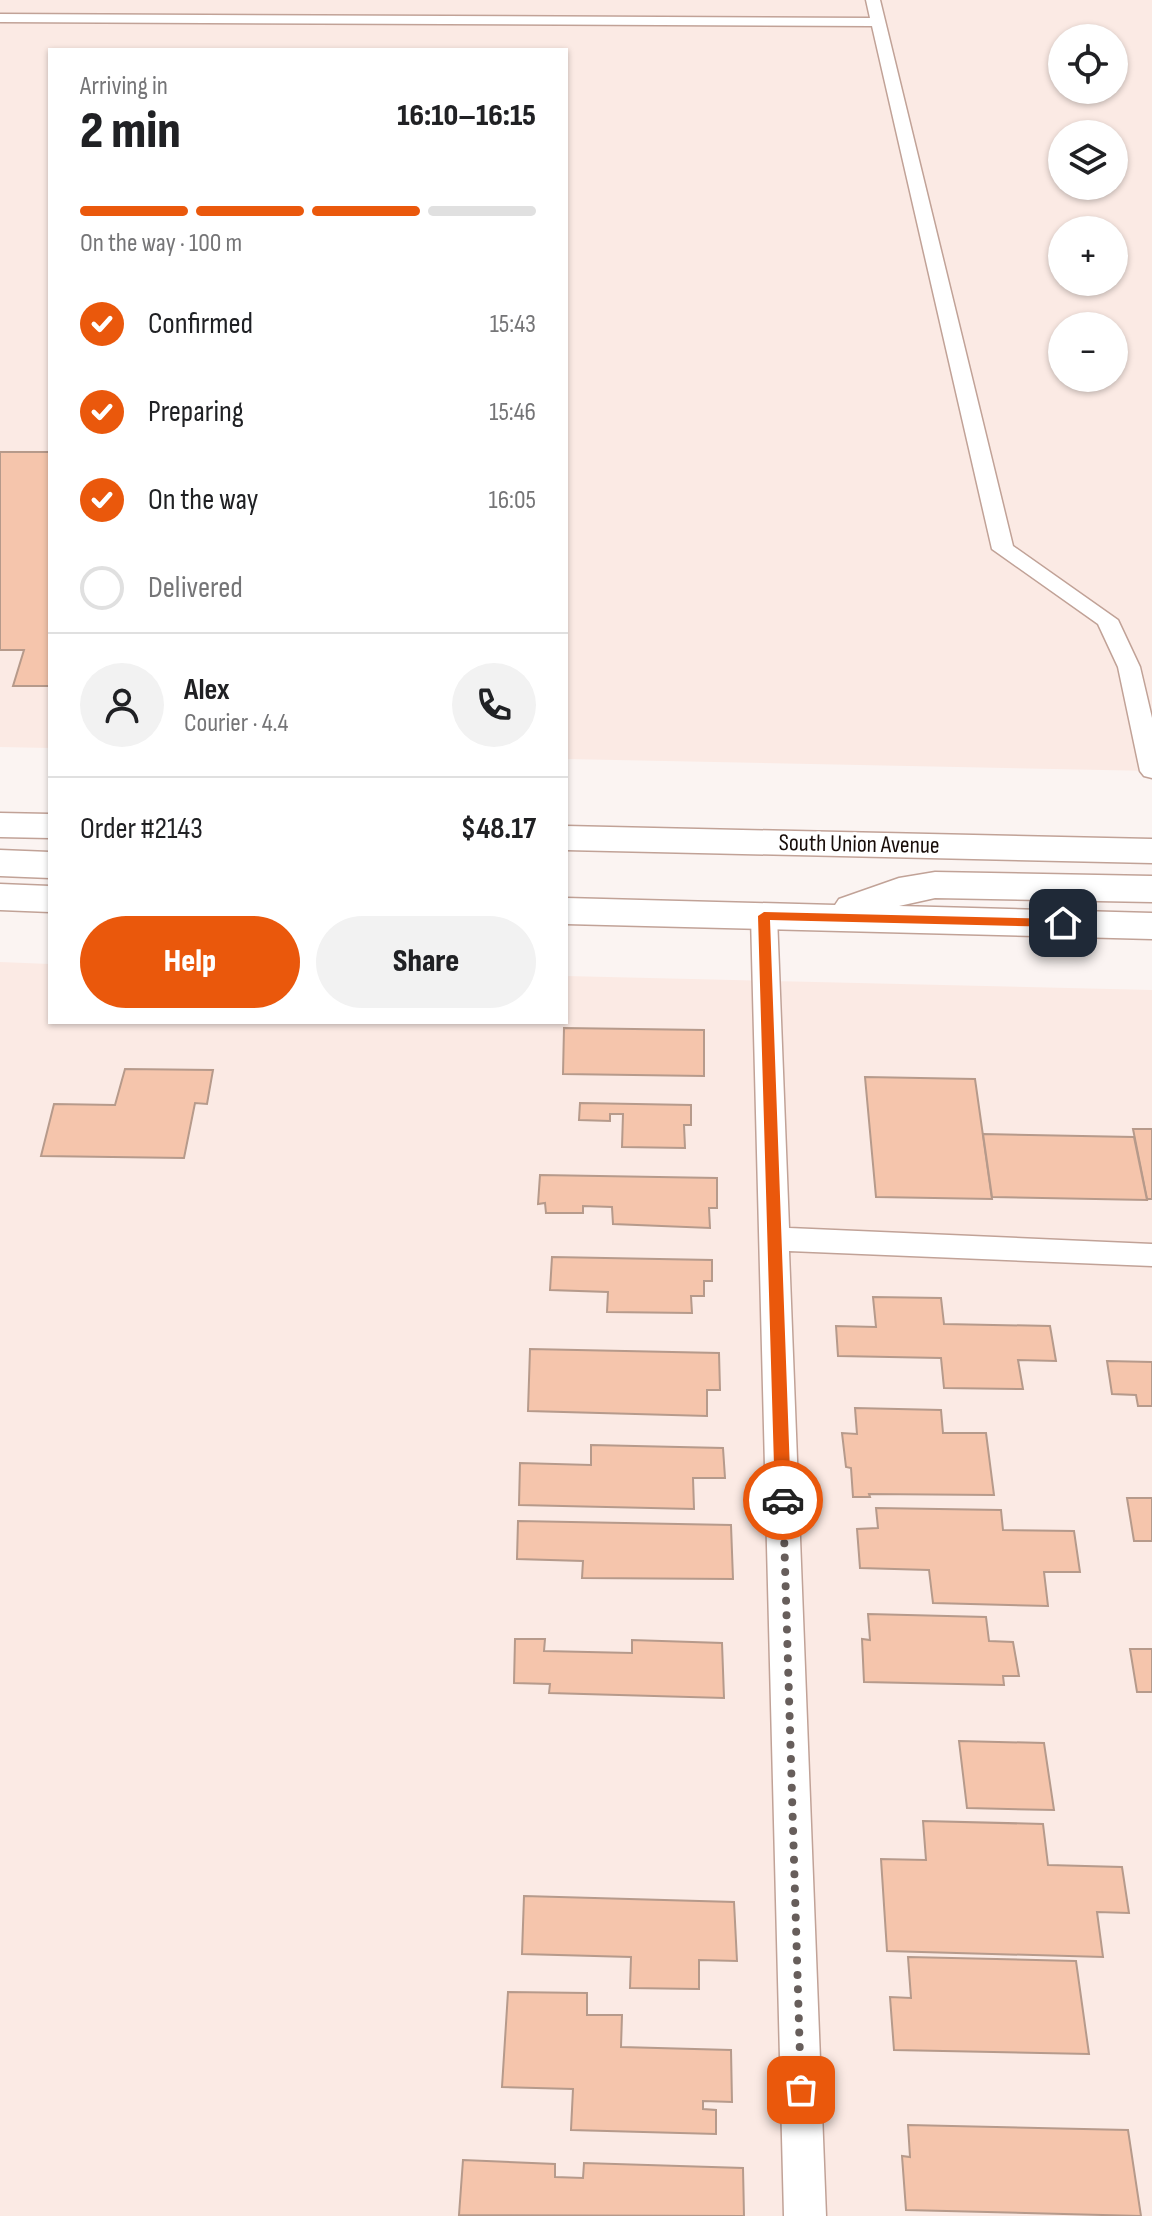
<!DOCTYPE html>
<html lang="en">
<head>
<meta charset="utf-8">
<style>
	body { margin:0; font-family:"Sofia Sans Condensed",sans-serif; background:#f2f2f2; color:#202124; height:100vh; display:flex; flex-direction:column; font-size:30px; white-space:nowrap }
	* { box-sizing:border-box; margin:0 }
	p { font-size:26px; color:#757577 }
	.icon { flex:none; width:44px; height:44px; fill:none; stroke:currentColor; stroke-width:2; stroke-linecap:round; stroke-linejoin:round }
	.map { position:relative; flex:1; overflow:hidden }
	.sheet { position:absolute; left:48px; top:48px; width:520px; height:976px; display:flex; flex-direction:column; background:#fff; border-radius:0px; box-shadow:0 2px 6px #0004 }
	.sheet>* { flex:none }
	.tools { position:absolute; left:1048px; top:24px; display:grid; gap:16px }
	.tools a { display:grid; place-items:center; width:80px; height:80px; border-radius:50%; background:#fff; box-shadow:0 2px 6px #0004; font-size:40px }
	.pin { position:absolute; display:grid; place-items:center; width:68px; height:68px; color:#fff; margin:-34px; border-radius:16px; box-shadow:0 4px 12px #0006 }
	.courier { position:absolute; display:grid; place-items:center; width:80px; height:80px; margin:-40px; border:6px solid #ea580c; border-radius:50%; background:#fff; color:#222; box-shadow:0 2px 10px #0007 }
	.overview em { font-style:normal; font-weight:800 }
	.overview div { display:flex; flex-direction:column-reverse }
	.overview { display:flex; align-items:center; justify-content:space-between; height:136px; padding:0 32px }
	h1 { font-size:52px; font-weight:800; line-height:60px }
	.bar { display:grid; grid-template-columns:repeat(4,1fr); gap:12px 8px; align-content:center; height:96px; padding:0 32px }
	.bar i { height:10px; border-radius:6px; background:#e0e0e0 }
	.bar .selected { background:#ea580c }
	.bar p { grid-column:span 4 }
	.line { display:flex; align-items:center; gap:20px; padding:0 32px; border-top:2px solid #e0e0e0 }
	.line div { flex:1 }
	.round { display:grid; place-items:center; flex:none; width:84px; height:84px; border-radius:42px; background:#f2f2f2 }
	ol { padding:0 32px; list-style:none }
	li { display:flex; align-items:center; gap:24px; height:88px }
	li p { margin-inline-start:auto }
	li .icon { padding:8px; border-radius:50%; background:#ea580c; color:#fff; stroke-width:4 }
	li:last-child { color:#757577 }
	li i { width:44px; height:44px; border:4px solid #e0e0e0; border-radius:50% }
	.cta { display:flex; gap:16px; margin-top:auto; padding:16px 32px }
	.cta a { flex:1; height:92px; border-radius:48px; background:#ea580c; color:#fff; font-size:32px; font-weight:800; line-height:92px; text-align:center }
	.cta a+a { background:#f2f2f2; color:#202124 }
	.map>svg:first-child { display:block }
</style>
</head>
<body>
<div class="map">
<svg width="1152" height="2216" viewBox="0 0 1152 2216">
	<rect width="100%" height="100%" fill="#fbf4f2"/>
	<g fill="#fbeae4" fill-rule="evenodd">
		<path d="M 0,0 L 1152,0 L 1152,771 L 566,759 L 566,50 L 50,50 L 50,748 L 0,747 ZM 1062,38 L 1114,38 L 1114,90 L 1062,90 ZM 1062,134 L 1114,134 L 1114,186 L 1062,186 ZM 1062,230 L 1114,230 L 1114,282 L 1062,282 ZM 1062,326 L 1114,326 L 1114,378 L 1062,378 Z"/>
		<polygon points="0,962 50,964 50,1022 566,1022 566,976 1152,990 1152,2216 0,2216"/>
	</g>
	<g fill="#f5c5ac" stroke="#b69a8b" stroke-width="2">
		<polygon points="0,452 50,452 50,686 13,686 24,650 0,650"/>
		<polygon points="564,1028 704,1030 704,1076 563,1074"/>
		<polygon points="125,1069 213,1070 207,1104 195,1103 184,1158 41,1156 54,1104 115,1105"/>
		<polygon points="865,1077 975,1079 992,1199 876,1197"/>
		<polygon points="580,1103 691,1105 691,1125 684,1125 685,1148 622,1147 623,1114 610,1114 610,1121 579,1120"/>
		<polygon points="1133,1129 1152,1129 1152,1199 1147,1199"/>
		<polygon points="983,1134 1134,1137 1147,1200 992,1197"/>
		<polygon points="540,1175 717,1178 717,1208 709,1208 710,1228 613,1224 612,1207 583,1206 583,1213 546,1213 545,1203 538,1204"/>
		<polygon points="552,1257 712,1260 712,1281 704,1281 704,1296 691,1296 692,1313 607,1312 608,1292 550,1290"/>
		<polygon points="873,1297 941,1298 944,1324 1050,1326 1056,1361 1018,1360 1023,1389 944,1388 941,1358 838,1356 836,1326 876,1327"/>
		<polygon points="530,1349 719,1353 720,1390 707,1390 707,1416 528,1411"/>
		<polygon points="1107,1361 1152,1362 1152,1406 1138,1406 1136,1395 1112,1394"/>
		<polygon points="855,1408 941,1410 943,1433 986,1433 994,1495 869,1494 870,1497 853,1497 851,1468 846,1467 842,1433 857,1434"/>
		<polygon points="591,1445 723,1448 725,1478 693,1478 694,1509 519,1505 520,1463 591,1465"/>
		<polygon points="1127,1498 1152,1498 1152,1541 1134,1541"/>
		<polygon points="876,1508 1001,1510 1003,1530 1074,1531 1080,1572 1044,1572 1048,1606 933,1603 929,1570 860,1568 857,1529 878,1528"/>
		<polygon points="518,1521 731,1525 733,1579 582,1578 583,1561 517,1559"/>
		<polygon points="868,1614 986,1617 989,1641 1013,1642 1019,1676 1003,1676 1004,1685 864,1682 862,1639 870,1640"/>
		<polygon points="515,1639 545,1639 544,1651 632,1653 632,1640 722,1643 724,1698 549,1693 550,1684 514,1683"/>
		<polygon points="1130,1649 1152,1649 1152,1692 1137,1692"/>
		<polygon points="959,1741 1044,1743 1054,1810 967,1808"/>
		<polygon points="923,1821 1043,1824 1048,1865 1122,1867 1129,1913 1097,1912 1103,1957 887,1951 881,1859 926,1860"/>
		<polygon points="524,1896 734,1902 737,1961 699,1960 699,1989 630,1988 631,1957 522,1954"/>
		<polygon points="908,1957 1076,1961 1089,2054 894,2050 890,1997 911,1998"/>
		<polygon points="508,1992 587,1993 587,2015 622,2015 621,2047 731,2050 732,2102 703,2101 703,2109 716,2110 716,2134 571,2130 573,2089 502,2087"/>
		<polygon points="908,2125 1128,2130 1141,2216 906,2210 902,2156 910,2157"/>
		<polygon points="463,2160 555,2164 555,2177 583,2178 584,2163 743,2168 744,2216 459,2215"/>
	</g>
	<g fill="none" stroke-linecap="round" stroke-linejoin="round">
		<defs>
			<g id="service">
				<polygon points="866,0 880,0 1013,546 1118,620 1140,667 1152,718 1152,778 1144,776 1140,771 1118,667 1098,624 992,549 872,26 0,22 0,14 870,18"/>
				<polygon points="764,908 773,910 777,916 789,1228 1152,1244 1152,1266 789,1251 826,2216 784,2216 751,916 755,910"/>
			</g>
			<g id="primary">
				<polygon points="0,813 50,814 50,838 0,837"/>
				<polygon points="566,826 1152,839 1152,863 566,850"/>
				<polygon points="0,850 50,852 50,878 0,876"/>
				<polygon points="935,872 1152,876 1152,902 935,898 899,906 1152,913 1152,939 566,924 566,898 835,905 839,899 899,878"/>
				<polygon points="0,884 50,886 50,912 0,910"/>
			</g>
		</defs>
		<use href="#service" stroke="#c1a297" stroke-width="3"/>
		<use href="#primary" stroke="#c1a297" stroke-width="3"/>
		<use href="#service" fill="#fff" fill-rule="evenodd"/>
		<use href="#primary" fill="#fff" fill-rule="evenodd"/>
	</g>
	<polygon fill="#ea580c" points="764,912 1063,919 1069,923 1063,927 770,920 791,1500 783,1506 775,1500 758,916"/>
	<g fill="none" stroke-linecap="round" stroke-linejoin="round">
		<polyline stroke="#675e5b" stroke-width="8" stroke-dasharray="0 14.4" points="783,1500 801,2090"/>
	</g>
	<g text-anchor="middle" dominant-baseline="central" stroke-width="6" stroke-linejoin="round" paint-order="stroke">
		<g font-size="24" fill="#180d09" stroke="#fff">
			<text transform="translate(859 844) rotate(1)">South Union Avenue</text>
		</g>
	</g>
</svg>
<div class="tools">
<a><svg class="icon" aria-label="locate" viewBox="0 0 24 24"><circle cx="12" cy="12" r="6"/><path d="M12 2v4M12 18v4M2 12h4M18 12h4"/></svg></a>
<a><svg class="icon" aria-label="layers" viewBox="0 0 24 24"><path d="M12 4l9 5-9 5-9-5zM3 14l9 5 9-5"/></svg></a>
<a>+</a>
<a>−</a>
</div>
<div class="pin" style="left:801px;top:2090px;background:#ea580c"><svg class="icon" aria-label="bag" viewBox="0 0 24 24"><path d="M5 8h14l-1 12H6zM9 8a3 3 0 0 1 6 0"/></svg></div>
<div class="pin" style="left:1063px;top:923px;background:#1f2937"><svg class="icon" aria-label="home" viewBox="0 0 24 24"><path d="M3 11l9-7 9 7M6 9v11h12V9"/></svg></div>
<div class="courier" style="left:783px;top:1500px"><svg class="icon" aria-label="car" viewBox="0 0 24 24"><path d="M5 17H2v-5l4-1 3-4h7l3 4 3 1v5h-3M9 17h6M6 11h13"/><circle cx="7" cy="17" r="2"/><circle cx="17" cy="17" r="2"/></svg></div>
<section class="sheet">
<div class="overview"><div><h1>2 min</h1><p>Arriving in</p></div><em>16:10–16:15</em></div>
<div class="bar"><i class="selected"></i><i class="selected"></i><i class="selected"></i><i></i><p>On the way · 100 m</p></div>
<ol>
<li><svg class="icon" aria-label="check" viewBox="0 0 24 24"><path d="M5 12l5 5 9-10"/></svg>Confirmed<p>15:43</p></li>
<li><svg class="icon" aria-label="check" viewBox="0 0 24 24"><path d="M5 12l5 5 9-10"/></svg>Preparing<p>15:46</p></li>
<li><svg class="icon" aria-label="check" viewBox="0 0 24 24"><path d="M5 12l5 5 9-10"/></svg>On the way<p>16:05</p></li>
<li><i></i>Delivered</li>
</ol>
<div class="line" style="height:144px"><a class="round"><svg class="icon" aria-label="person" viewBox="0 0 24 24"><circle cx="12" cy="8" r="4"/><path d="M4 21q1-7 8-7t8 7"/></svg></a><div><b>Alex</b><p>Courier · 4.4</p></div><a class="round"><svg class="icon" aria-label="phone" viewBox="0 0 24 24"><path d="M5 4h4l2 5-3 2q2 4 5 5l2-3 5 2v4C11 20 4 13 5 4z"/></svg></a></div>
<div class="line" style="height:104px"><div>Order #2143</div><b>$48.17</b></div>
<div class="cta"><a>Help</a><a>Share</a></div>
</section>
</div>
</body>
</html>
